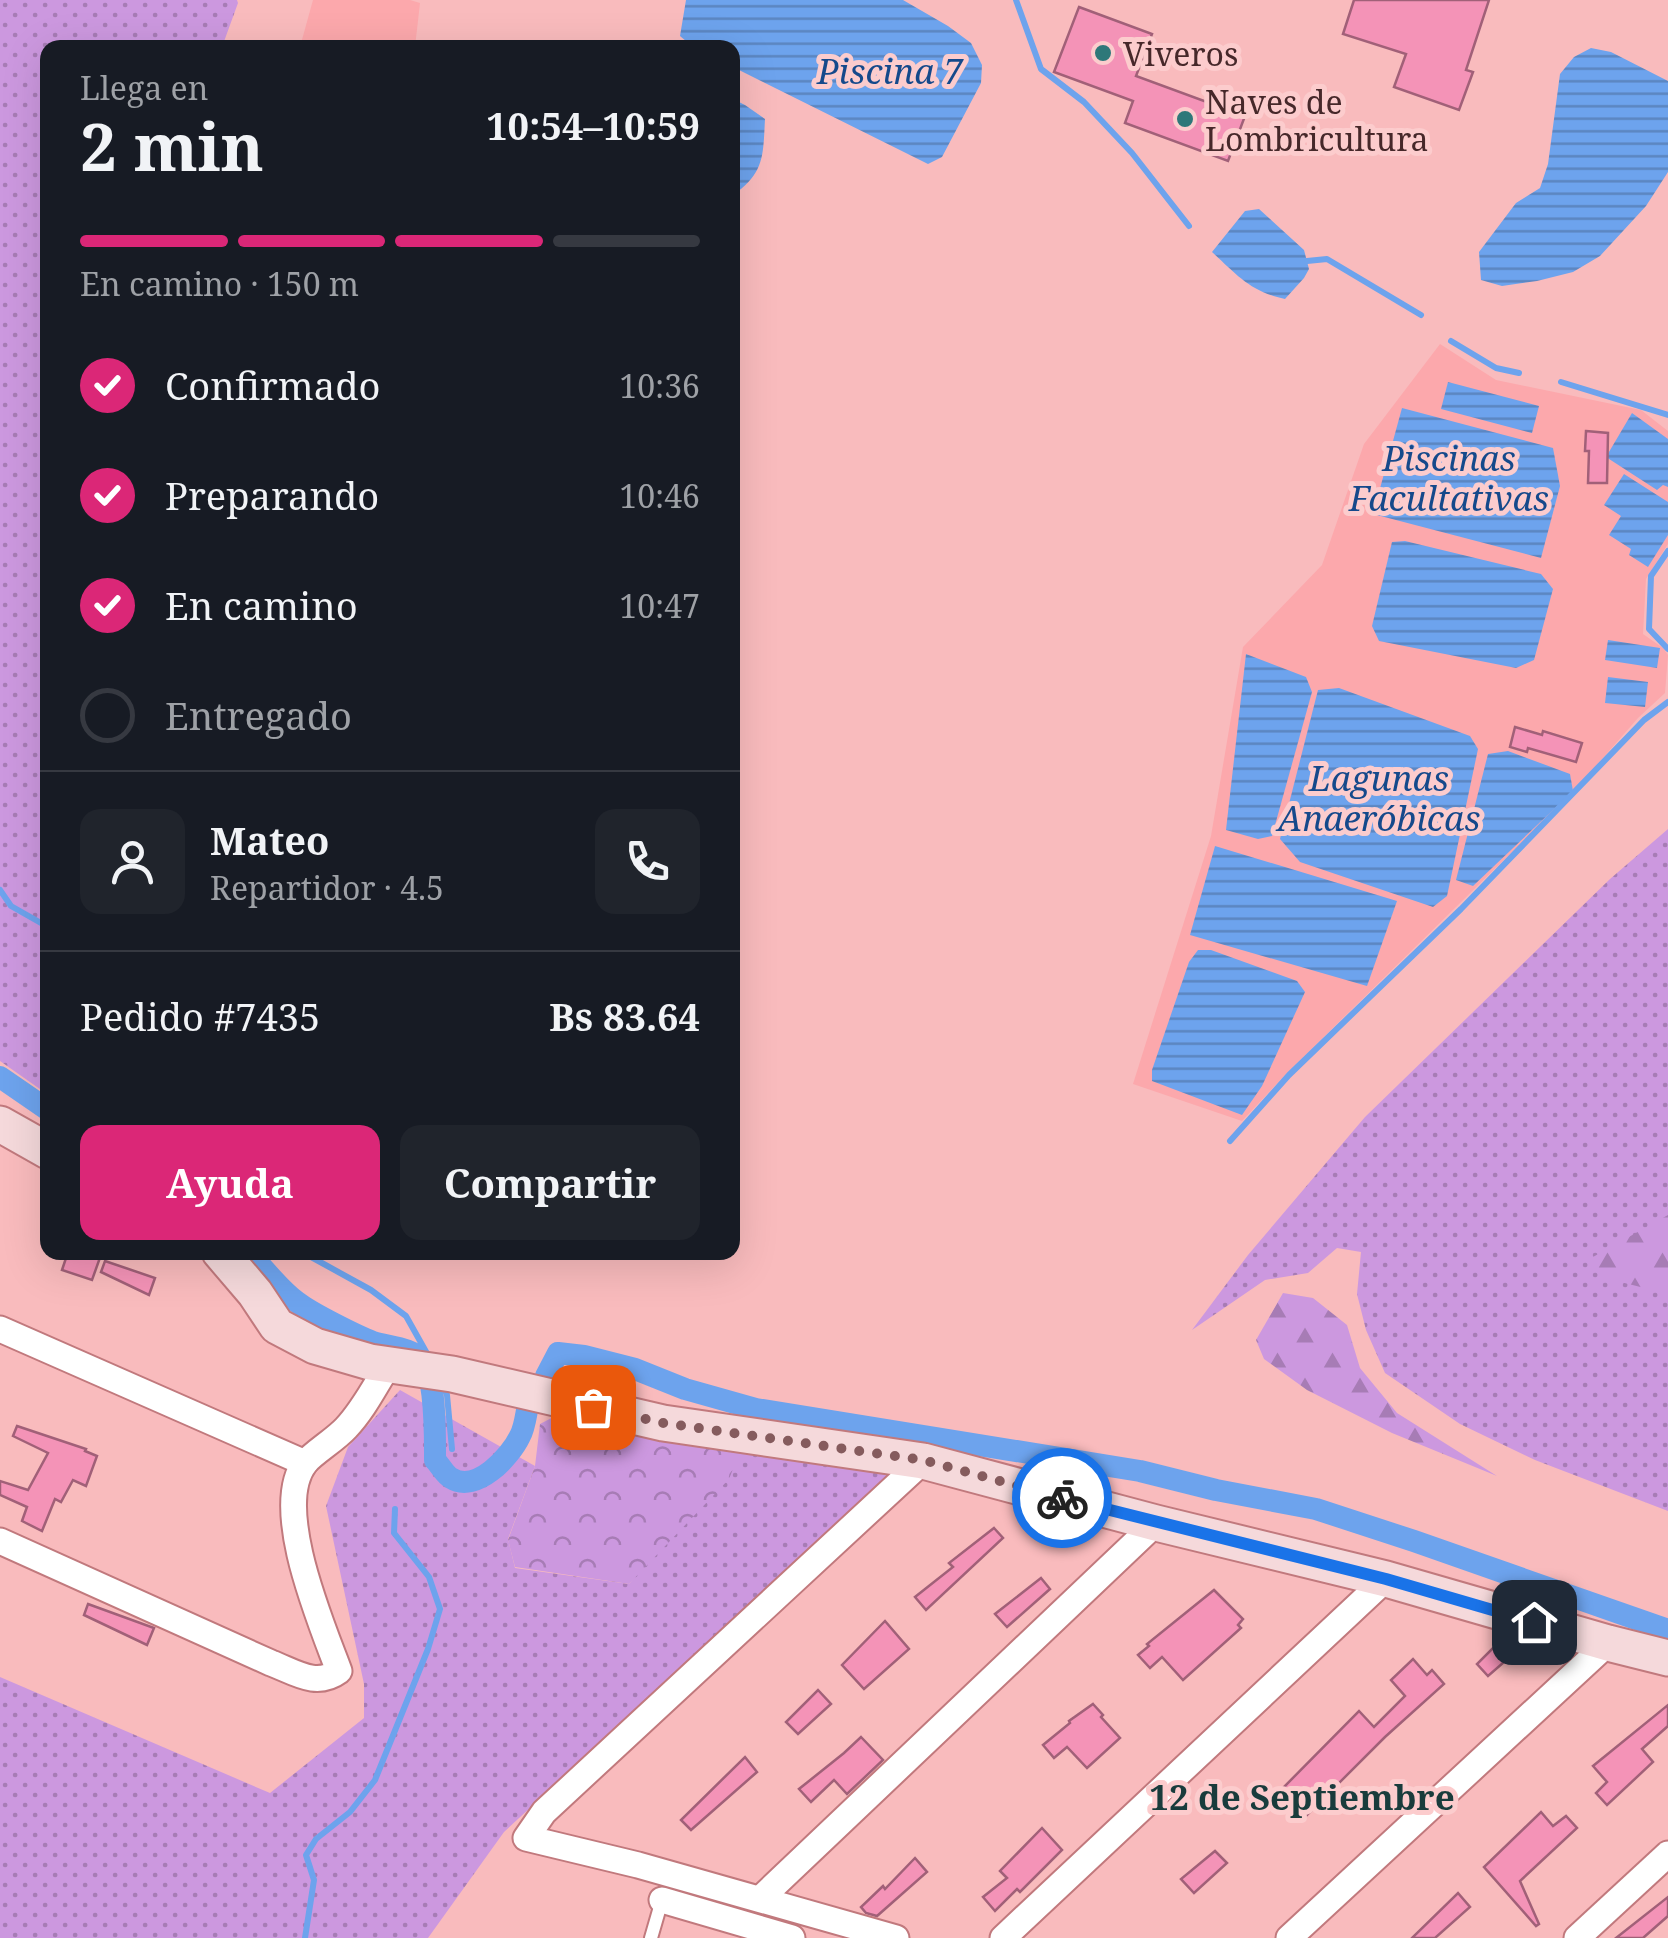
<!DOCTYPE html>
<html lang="es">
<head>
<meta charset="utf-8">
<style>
	body { margin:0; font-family:"Noto Serif",serif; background:#20242c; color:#f1f3f6; height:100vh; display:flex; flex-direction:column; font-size:38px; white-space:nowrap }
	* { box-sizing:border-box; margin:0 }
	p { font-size:32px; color:#9ea1a6 }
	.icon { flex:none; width:55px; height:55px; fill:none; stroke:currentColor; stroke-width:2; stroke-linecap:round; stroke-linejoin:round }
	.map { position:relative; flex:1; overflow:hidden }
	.sheet { position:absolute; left:40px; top:40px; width:700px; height:1220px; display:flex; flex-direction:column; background:#171b24; border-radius:20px; box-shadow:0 10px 40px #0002 }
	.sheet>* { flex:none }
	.pin { position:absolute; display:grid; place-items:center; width:85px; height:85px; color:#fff; margin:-42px; border-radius:20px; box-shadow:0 5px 15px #0006 }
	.courier { position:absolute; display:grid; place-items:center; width:100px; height:100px; margin:-50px; border:8px solid #1a73e8; border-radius:50%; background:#fff; color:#222; box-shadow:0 2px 12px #0007 }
	.head em { font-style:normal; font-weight:700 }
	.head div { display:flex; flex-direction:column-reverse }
	.head { display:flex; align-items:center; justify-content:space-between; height:170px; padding:0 40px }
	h1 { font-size:65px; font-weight:700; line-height:75px }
	.bar { display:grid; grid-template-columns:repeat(4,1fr); gap:15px 10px; align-content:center; height:120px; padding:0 40px }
	.bar i { height:12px; border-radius:8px; background:#363941 }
	.bar .active { background:#db2777 }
	.bar p { grid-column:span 4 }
	.line { display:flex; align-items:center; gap:25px; padding:0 40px; border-top:2px solid #363941 }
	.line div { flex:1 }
	.round { display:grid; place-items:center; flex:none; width:105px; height:105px; border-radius:20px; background:#20242c }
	ol { padding:0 40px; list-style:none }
	li { display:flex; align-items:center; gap:30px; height:110px }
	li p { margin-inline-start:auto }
	li .icon { padding:10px; border-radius:50%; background:#db2777; color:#fff; stroke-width:4 }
	li:last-child { color:#9ea1a6 }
	li i { width:55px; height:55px; border:5px solid #363941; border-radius:50% }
	.button { display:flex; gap:20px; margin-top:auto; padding:20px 40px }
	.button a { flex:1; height:115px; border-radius:20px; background:#db2777; color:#fff; font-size:40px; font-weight:700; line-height:115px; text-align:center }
	.button a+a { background:#20242c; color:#f1f3f6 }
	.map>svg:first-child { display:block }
</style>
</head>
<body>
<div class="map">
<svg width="1668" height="1938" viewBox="0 0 1668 1938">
	<defs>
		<pattern id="grass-dots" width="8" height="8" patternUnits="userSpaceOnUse" patternTransform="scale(2.5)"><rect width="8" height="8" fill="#cc98df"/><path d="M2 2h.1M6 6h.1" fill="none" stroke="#a77cb5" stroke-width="1.8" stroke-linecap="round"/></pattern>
		<pattern id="forest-firs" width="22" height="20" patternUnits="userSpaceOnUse" patternTransform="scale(2.5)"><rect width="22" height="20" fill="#cc98df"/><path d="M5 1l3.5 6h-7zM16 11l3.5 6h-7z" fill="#a77cb5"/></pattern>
		<pattern id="park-crowns" width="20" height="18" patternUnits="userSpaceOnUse" patternTransform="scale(2.5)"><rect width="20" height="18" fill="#cc98df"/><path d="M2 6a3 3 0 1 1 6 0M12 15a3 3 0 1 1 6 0" fill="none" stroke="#a77cb5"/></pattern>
		<pattern id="water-rules" width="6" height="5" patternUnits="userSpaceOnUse" patternTransform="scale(2.5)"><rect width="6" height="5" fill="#6da3ed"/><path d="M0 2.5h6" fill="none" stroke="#5b85c0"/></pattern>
	</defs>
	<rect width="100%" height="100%" fill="#f9bbbd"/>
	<g fill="#fca8ac">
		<polygon points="313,0 410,0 420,3 415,47 300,47"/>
		<polygon points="1440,344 1496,380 1641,410 1668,431 1668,544 1646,579 1643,634 1663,648 1668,655 1665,693 1638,718 1574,791 1285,1075 1242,1121 1133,1084 1211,836 1243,647 1322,565 1364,444"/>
	</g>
	<g fill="url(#grass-dots)">
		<polygon points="0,0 237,0 238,3 222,47 48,48 47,1094 0,1061"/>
		<polygon points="1668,829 1668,1511 1535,1460 1460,1424 1385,1373 1366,1330 1357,1294 1361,1252 1337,1248 1308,1273 1265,1280 1192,1330 1248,1255 1365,1117 1610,879"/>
		<polygon points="400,1390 535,1466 508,1539 515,1568 629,1584 743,1444 900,1465 504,1832 428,1938 0,1938 0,1677 270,1793 364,1718 364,1684 326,1506 348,1447"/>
	</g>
	<g fill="url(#forest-firs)">
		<polygon points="1668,1215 1668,1294 1605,1278 1592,1268 1593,1257"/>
		<polygon points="1283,1293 1313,1298 1347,1325 1360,1368 1397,1413 1497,1476 1392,1433 1307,1390 1264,1359 1256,1340"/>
	</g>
	<polygon fill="url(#park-crowns)" points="561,1413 743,1444 729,1479 629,1584 515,1567 508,1540 535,1466 540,1424"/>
	<g fill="url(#water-rules)">
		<polygon points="686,0 903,0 948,26 971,43 982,65 981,83 942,157 928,164 733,67 732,48 693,47 680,36"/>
		<polygon points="1591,48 1611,52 1668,81 1668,172 1646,206 1600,256 1573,272 1537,281 1502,286 1481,280 1479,252 1516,203 1540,188 1548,164 1560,74 1574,57"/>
		<path d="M 733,99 L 745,105 L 765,119 C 763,155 765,173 733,195 Z"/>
		<path d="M 1259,209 L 1304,250 L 1309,269 L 1304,278 L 1285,299 C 1251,292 1237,275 1212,252 L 1245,211 Z"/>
		<polygon points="1448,382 1539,406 1532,433 1441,409"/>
		<polygon points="1402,408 1553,448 1560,486 1541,558 1373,514"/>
		<polygon points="1632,413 1668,439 1668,487 1663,485 1657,490 1606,457"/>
		<polygon points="1624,474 1668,502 1668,535 1648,567 1629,555 1631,549 1609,535 1621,516 1604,505"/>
		<polygon points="1405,541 1541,574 1553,589 1534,660 1516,668 1379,641 1372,626 1392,542"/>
		<polygon points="1608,640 1660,648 1657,668 1605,660"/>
		<polygon points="1246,654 1306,677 1312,692 1272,836 1258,839 1226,830"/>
		<polygon points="1608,677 1648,682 1645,707 1605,703"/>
		<polygon points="1339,688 1470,736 1478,749 1447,896 1433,907 1300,862 1280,839 1318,690"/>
		<polygon points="1508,751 1570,774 1573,791 1473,886 1456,880 1488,754"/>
		<polygon points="1215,846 1397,901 1367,986 1190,935"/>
		<polygon points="1198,950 1211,950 1297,981 1305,992 1262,1086 1242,1115 1152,1081 1152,1070 1189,962"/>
	</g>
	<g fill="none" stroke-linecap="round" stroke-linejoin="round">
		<g stroke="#6da3ed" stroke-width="6">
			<polyline points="1016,0 1041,69 1084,102 1132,153 1189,226"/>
			<polyline points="1307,261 1327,259 1421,315"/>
			<polyline points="1451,341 1496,368 1519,373"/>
			<polyline points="1561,382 1668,415"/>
			<polyline points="1668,551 1651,576 1649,629 1668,649"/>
			<polyline points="0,890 11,906 48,927"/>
			<polyline points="1230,1141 1289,1075 1461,909 1644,720 1668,702"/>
			<polyline points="302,1252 371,1290 406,1316 429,1357"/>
			<polyline points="443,1386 447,1395 452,1449"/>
			<polyline points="305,1938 314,1880 306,1855 316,1839 350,1812 375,1780 428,1649 440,1609 429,1577 394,1533 395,1509"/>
		</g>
		<g stroke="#6da3ed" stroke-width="22">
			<polyline points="0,1077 48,1110"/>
			<path d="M 248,1252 C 264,1268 279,1289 297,1302 C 311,1313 357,1336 373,1342 C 389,1347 412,1347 423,1361 C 436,1380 435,1436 435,1460 C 440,1465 445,1475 451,1478 C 476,1494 510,1457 520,1436 C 525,1427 526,1414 528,1405"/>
			<polyline points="546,1376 558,1353 584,1356 635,1369 685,1389 756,1409 1140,1471 1216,1490 1316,1509 1414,1541 1668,1630"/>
		</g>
	</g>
	<g fill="#f493b7" stroke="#a16078" stroke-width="2.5">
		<polygon points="1354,0 1489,0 1466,70 1473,72 1459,110 1394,87 1406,54 1343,34"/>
		<polygon points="1079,7 1152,34 1136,76 1245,116 1228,161 1125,123 1133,101 1054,72"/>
		<polygon points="1586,431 1608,433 1607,483 1588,483 1589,451 1585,451"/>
		<polygon points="1515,727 1542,735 1543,731 1582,743 1576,762 1528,748 1527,752 1510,747"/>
		<polygon points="68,1252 102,1252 92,1280 62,1270"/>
		<polygon points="105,1261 155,1278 149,1295 101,1272"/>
		<polygon points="17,1426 86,1449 85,1451 97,1456 86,1486 73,1480 61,1502 55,1499 42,1531 22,1521 27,1507 0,1495 0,1481 28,1490 48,1453 13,1436"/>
		<polygon points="994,1528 1003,1538 926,1610 915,1597 953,1567 949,1563"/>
		<polygon points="1041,1578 1050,1589 1007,1627 995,1614"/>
		<polygon points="1214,1590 1243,1619 1238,1625 1241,1628 1183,1680 1162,1657 1150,1668 1138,1655 1149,1646 1147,1644"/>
		<polygon points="88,1604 154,1628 147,1645 84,1615"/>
		<polygon points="885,1621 909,1649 864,1689 842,1665"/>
		<polygon points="1498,1643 1511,1656 1488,1676 1477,1664"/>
		<polygon points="1413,1659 1427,1675 1432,1670 1444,1684 1385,1737 1305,1817 1280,1791 1359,1711 1374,1727 1405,1696 1391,1680"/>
		<polygon points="818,1690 831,1704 798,1734 786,1722"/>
		<polygon points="1093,1704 1103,1715 1101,1717 1120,1738 1087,1768 1067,1747 1054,1758 1043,1745 1070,1723 1069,1721"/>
		<polygon points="1668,1705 1668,1726 1642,1749 1653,1762 1607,1805 1596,1793 1607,1782 1593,1766"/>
		<polygon points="861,1737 883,1760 847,1794 834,1780 811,1802 799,1789 844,1753"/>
		<polygon points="745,1757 757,1772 691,1830 681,1820"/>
		<polygon points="1541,1812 1553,1826 1566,1816 1577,1828 1520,1881 1539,1924 1536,1926 1484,1867"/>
		<polygon points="1042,1828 1062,1850 1020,1892 1017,1889 995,1911 983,1897 1007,1878 1000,1871"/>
		<polygon points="1215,1851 1227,1863 1194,1893 1181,1879"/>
		<polygon points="915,1858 927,1872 877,1916 866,1913 861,1907 883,1886 885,1889"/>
		<polygon points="1458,1893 1470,1907 1435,1938 1412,1938"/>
		<polygon points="1668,1897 1668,1916 1643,1938 1616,1938"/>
	</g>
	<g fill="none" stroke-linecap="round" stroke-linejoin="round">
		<defs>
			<polyline id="lane" points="651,1938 662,1900"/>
			<g id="street">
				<polyline points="0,1329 305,1463"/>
				<path d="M 0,1541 L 271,1663 C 295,1672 316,1688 339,1671 C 322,1625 271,1507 305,1463 C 313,1453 335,1440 346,1428 C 364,1409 375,1386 389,1364"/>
				<polyline points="760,1899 1156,1523"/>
				<polyline points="662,1900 792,1938"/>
				<polyline points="896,1938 638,1865 526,1838 544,1812 923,1461"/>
				<polyline points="1003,1938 1386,1579"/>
				<polyline points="1289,1938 1608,1643"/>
				<polyline points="1577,1938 1668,1854"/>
			</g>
			<g id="secondary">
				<polyline points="0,1124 48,1151"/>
				<polyline points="220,1252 255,1293 277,1326 315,1346 370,1362 452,1374 663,1423 923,1461 1156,1523 1386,1579 1608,1643 1668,1658"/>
			</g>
		</defs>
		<use href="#lane" stroke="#c1797d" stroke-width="16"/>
		<use href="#street" stroke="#c1797d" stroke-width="29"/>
		<use href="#secondary" stroke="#c1797d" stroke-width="39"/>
		<use href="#lane" stroke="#fff" stroke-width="12"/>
		<use href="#street" stroke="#fff" stroke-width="25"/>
		<use href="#secondary" stroke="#f5d9db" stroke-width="35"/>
	</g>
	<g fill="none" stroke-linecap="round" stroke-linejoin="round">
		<polyline stroke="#855b5d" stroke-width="10" stroke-dasharray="0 18" points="593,1407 663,1423 923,1460 1062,1498"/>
		<polyline stroke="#1a73e8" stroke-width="12" points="1062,1498 1386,1579 1534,1622"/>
	</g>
	<g fill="#2e7879" stroke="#fccccd" stroke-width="4">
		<circle cx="1103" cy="53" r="10"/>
		<circle cx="1185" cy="119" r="10"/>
	</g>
	<g text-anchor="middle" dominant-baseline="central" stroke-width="10" stroke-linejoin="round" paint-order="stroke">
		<g font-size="32" fill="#46282a" stroke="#fccccd" text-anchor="start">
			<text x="1123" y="53">Viveros</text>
			<text x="1205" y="101">Naves de<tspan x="1205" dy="37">Lombricultura</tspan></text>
		</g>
		<g font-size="35" font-style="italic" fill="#15498b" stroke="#fccccd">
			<text x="890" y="70">Piscina 7</text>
			<text x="1449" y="457">Piscinas<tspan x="1449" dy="40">Facultativas</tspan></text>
			<text x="1379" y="777">Lagunas<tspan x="1379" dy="40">Anaeróbicas</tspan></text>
		</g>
		<g font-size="35" font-weight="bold" fill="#193c3c" stroke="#fccccd">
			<text x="1302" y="1796">12 de Septiembre</text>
		</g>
	</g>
</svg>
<div class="pin" style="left:593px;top:1407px;background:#ea580c"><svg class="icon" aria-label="bag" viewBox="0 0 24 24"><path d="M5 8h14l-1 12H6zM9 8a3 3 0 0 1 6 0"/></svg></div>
<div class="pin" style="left:1534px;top:1622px;background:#1f2937"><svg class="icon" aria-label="home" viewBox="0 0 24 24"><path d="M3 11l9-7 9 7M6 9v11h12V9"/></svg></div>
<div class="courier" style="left:1062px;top:1498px"><svg class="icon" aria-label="bike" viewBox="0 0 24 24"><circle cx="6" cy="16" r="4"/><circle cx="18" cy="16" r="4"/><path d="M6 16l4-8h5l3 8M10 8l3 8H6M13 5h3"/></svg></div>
<section class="sheet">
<div class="head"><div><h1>2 min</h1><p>Llega en</p></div><em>10:54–10:59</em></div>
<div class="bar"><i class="active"></i><i class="active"></i><i class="active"></i><i></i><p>En camino · 150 m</p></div>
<ol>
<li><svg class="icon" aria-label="check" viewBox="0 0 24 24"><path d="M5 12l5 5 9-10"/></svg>Confirmado<p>10:36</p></li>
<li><svg class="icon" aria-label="check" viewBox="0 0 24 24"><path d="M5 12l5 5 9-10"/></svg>Preparando<p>10:46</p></li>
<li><svg class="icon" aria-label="check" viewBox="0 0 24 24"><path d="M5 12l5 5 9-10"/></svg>En camino<p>10:47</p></li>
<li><i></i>Entregado</li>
</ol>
<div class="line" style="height:180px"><a class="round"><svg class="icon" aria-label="person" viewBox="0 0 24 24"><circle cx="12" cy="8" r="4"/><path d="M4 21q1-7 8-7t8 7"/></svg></a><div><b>Mateo</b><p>Repartidor · 4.5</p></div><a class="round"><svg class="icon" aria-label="phone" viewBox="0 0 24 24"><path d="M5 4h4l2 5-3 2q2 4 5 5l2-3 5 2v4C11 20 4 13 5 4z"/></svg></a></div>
<div class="line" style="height:130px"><div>Pedido #7435</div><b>Bs 83.64</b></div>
<div class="button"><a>Ayuda</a><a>Compartir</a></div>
</section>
</div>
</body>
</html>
